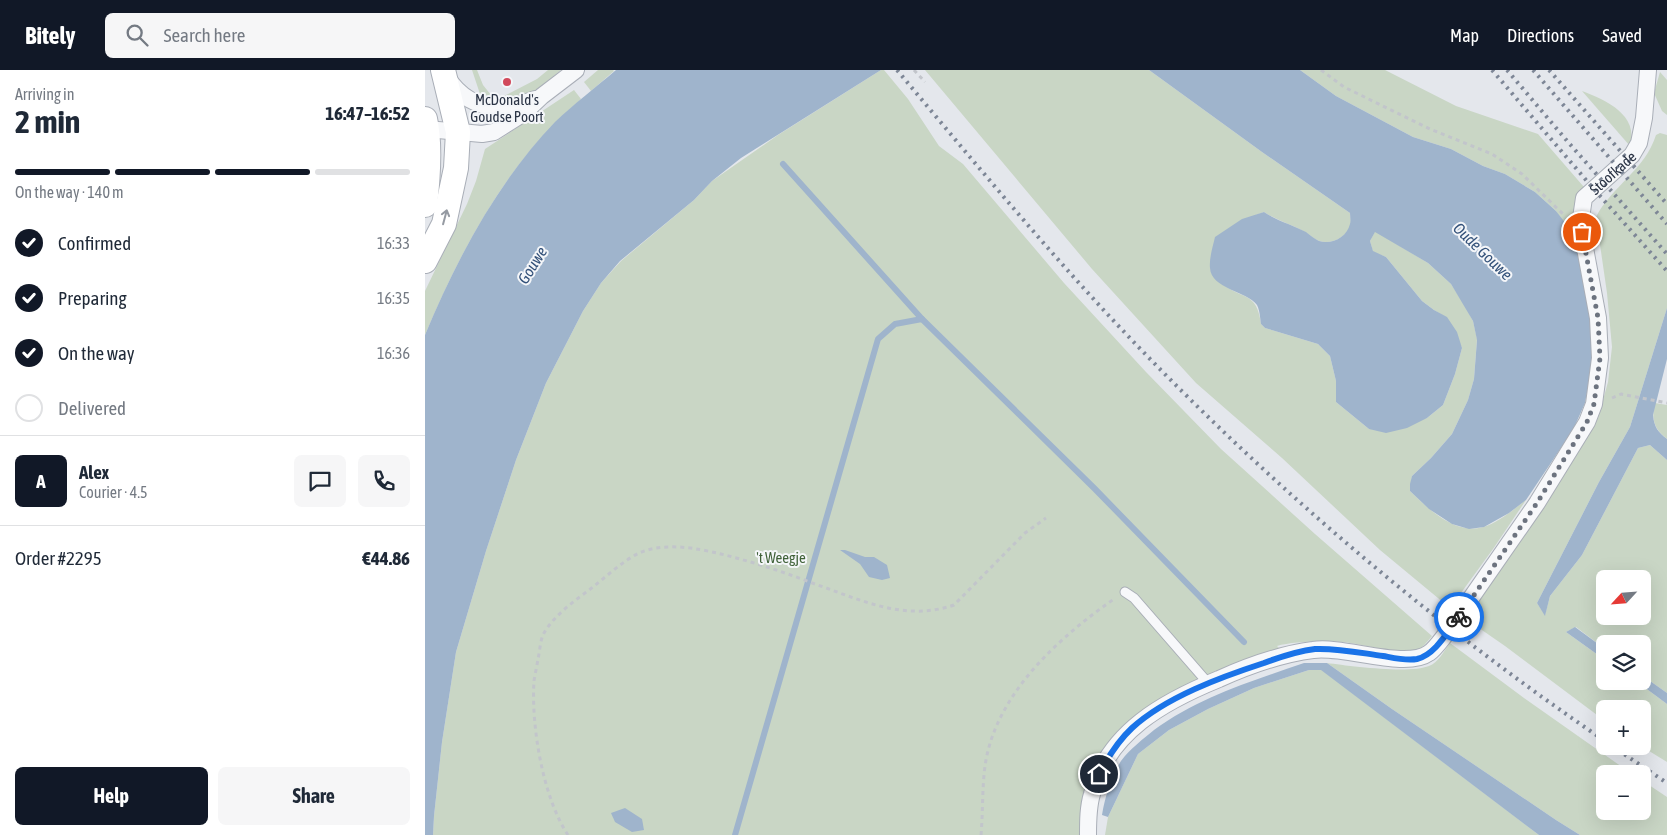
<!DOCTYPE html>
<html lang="en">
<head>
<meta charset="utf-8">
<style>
	body { margin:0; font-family:"Asap Condensed",sans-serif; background:#f6f6f7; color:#1f2937; height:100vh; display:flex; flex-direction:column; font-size:19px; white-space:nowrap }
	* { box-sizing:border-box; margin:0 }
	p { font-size:16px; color:#747a83 }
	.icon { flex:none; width:28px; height:28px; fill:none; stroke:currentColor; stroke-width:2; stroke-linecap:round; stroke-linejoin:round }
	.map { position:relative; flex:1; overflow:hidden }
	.details { display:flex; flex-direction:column; background:#fff; width:425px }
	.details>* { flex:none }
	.needle { width:32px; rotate:244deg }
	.buttons { position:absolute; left:1171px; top:500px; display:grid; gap:10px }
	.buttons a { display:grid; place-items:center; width:55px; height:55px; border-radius:8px; background:#fff; box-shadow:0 5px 20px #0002; font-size:25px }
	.pin { position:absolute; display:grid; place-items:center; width:42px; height:42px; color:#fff; margin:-21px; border:2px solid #fff; border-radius:50%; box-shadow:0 1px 5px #0007 }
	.courier { position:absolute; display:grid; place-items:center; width:50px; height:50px; margin:-25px; border:4px solid #1a73e8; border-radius:50%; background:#fff; color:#222; box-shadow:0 1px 6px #0007 }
	.summary em { font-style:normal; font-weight:700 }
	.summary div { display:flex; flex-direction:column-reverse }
	.summary { display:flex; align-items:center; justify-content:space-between; height:85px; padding:0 15px }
	h1 { font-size:32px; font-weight:700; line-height:38px }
	.bar { display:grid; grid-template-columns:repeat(4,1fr); gap:8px 5px; align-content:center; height:60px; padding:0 15px }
	.bar i { height:6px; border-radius:4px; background:#e0e1e3 }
	.bar .selected { background:#111827 }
	.bar p { grid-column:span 4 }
	.line { display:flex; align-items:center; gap:12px; padding:0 15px; border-top:1px solid #e0e1e3 }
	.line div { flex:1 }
	.round { display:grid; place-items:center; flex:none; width:52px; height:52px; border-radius:8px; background:#f6f6f7 }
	ol { padding:0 15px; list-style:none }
	li { display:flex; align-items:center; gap:15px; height:55px }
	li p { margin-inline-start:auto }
	li .icon { padding:5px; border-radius:50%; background:#111827; color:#fff; stroke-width:4 }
	li:last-child { color:#747a83 }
	li i { width:28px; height:28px; border:2px solid #e0e1e3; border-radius:50% }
	.action { display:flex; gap:10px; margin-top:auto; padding:10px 15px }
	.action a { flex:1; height:58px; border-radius:8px; background:#111827; color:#fff; font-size:20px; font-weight:700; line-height:58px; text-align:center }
	.action a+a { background:#f6f6f7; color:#1f2937 }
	header { display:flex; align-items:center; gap:30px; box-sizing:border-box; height:70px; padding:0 25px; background:#111827; color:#fff }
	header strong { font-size:24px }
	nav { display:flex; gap:28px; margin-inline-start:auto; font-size:18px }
	.search { width:350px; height:45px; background:#f6f6f7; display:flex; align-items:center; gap:12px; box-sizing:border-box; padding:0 18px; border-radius:8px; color:#747a83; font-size:19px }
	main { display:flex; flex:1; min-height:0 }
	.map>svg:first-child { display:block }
</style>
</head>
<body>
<header>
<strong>Bitely</strong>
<div class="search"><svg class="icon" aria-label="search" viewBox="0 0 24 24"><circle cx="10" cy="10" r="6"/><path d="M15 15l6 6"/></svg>Search here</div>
<nav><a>Map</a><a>Directions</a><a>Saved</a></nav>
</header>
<main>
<section class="details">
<div class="summary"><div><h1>2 min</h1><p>Arriving in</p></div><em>16:47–16:52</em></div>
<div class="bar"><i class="selected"></i><i class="selected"></i><i class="selected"></i><i></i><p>On the way · 140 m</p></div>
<ol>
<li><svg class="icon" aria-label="check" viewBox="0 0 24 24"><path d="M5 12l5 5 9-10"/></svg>Confirmed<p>16:33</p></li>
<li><svg class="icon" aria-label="check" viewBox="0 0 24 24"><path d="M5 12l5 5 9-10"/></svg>Preparing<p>16:35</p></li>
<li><svg class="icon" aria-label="check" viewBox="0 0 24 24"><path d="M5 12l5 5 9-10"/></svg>On the way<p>16:36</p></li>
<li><i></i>Delivered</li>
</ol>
<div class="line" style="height:90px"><b class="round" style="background:#111827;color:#fff">A</b><div><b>Alex</b><p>Courier · 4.5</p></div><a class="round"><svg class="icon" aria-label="chat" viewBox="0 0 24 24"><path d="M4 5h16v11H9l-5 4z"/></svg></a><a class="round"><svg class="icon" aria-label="phone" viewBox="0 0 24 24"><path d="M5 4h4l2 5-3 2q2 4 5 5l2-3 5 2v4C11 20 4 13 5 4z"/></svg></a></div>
<div class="line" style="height:65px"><div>Order #2295</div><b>€44.86</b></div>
<div class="action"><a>Help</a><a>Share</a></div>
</section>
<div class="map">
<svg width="1242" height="765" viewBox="0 0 1242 765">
	<rect width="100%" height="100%" fill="#e4e7ec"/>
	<g fill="#c9d6c5" fill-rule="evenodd">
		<polygon points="47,0 52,0 58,15 66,25 77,27 112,9 123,0 136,0 116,17 95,29 57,30"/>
		<polygon points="173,0 188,0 189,1 166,21 159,12"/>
		<path d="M 456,0 L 459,0 L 483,29 L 514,76 L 538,94 L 639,213 L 721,302 L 796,379 L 890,464 L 1007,566 C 1002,572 997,579 990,581 C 977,585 940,575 925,573 C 907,570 869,571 852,576 L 855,579 L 739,632 L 659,721 L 654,765 L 8,765 L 9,746 L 17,672 L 31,582 L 61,481 L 91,390 L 121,313 L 158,241 L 176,213 L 196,191 L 269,130 L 287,111 L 353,65 Z"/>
		<path d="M 500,0 L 724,0 L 837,82 L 925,143 C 925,147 926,151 926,154 C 922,167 907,175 894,171 C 889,169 883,163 878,161 C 865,154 851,150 839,142 L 831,145 L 787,184 L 785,197 C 788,202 791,210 796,213 C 817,230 832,221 836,254 L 840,258 L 893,274 L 905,286 L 911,311 L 911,332 L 944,359 L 1002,348 L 1018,335 L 1030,304 L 1037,278 L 1022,248 L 1009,240 L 997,231 L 961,187 L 948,182 L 945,171 L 950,161 L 1003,193 L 1026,214 L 1040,236 L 1048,251 L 1052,269 L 1049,309 L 1043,330 L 1027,364 L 1006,388 L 987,406 L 985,421 C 1004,439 1029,465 1058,457 C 1073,453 1089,439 1101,430 L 1068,479 L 1025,538 L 955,480 L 857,388 L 771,313 L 667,199 Z"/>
		<polygon points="875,0 960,0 1031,36 1113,64 1165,124 1156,185 1131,141 1110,122 1080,104 1058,96 1026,79 988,67 911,26"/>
		<polygon points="1235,2 1242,10 1242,45 1237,41 1229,23"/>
		<path d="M 149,20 L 156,29 C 148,37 139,44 131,52 C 73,110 31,191 0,265 L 0,221 L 42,134 L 51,111 L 60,79 Z"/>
		<path d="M 1157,21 C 1181,30 1214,45 1205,76 Z"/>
		<path d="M 1235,63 L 1242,65 L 1242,238 L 1205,357 L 1174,412 L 1112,533 L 1120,545 L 1125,526 L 1157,485 L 1213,378 L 1225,375 L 1242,390 L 1242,623 L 1218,606 L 1218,574 L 1180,574 L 1180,579 L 1151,557 L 1141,562 L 1180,590 L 1180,611 L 1211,611 L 1242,634 L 1242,692 L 1216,676 L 1218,676 L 1218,639 L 1180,639 L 1180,651 L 1080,576 L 1041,549 L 1136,410 L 1173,348 L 1183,312 L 1187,277 L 1182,223 L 1171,147 C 1187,116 1220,100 1231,65 ZM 1180,509 L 1218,509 L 1218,546 L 1180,546 Z"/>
		<path d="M 1230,333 L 1242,335 L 1242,369 C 1229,359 1226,349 1230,333 Z"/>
		<path d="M 1025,573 L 1099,628 L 1207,704 L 1180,704 L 1180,741 L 1218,741 L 1218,711 L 1242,727 L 1242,765 L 1155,765 L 1131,750 L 967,639 L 902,593 C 924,596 984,604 1004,596 C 1013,593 1019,581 1025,573 Z"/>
		<polygon points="884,600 897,600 1114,765 680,765 683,747 713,684 744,660 783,639 829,618"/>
	</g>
	<g fill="#9fb4cc">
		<path d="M 191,0 L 456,0 L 316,88 L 287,111 L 269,130 L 195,191 L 176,213 L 158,241 L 121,313 L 91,390 L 61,481 L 31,582 L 17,672 L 9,746 L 8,765 L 0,765 L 0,265 C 31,190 73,111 130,52 C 149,34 171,17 191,0 Z"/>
		<path d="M 724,0 L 875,0 L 911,26 L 988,67 L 1026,79 L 1058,96 L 1080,104 L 1110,122 L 1131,141 L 1145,159 L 1156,185 L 1163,220 L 1168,275 L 1166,301 L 1160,333 L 1148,360 L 1101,430 L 1084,443 L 1059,457 L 1044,459 L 1027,454 L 1004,439 L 985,421 L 985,414 L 987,406 L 1006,388 L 1027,364 L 1043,330 L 1049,309 L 1052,270 L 1048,251 L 1026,214 L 1003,193 L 950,162 L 945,171 L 948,181 L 961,187 L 997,231 L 1009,240 L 1022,247 L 1032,262 L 1037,278 L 1030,304 L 1018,335 L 1002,348 L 982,358 L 961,363 L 944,359 L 911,332 L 911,311 L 905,286 L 893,274 L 840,258 L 836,254 C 835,248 835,241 832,235 C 822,221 786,219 785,198 C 784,188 788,176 790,167 L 817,149 L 839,142 C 852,151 868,155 881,162 C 885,165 890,169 894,171 C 907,175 922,167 925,154 C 926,151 925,147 925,143 L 837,82 Z"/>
		<path d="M 1242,238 L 1242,289 L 1228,345 C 1229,357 1233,362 1242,369 L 1242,390 L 1225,375 L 1213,378 L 1157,485 L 1125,526 L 1120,546 L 1112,533 L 1174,412 L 1205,357 Z"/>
		<polygon points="415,480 420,480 440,487 449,487 462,495 465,508 457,510 444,507 435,494"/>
		<polygon points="1150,557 1180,579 1180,590 1141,562"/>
		<path d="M 879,593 L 902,593 L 967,639 L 1131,750 L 1155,765 L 1114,765 L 896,600 L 884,600 L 829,618 L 783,639 L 744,660 L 713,684 L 683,747 L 677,745 C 680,727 686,707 696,691 C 705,679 718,669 729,660 C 774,627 827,611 879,593 Z"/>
		<polygon points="1218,606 1242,623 1242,634 1211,611 1218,611"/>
		<polygon points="200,738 217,749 219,760 207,762 190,752 186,743"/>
	</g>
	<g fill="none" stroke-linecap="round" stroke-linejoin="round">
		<g stroke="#9fb4cc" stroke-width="6">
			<polyline points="358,94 497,249"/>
			<polyline points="310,765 453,269 470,254 497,249 669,418 819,572"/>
		</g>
		<defs>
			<polyline id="service" points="700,522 709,528 783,613"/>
			<g id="minor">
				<path d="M 22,7 C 43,40 75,43 110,29"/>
				<polyline points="2,59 57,64 69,62 99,43 117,26 151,0"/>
				<path id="s1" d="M 663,765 C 663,751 663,737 667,724 C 682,662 740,631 794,609 C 823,596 856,584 888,580 C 919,575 980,600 1004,583 C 1010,579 1016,570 1021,564 L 1112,433 L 1162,352 L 1169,334 L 1175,288 L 1173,248 L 1157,162 L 1156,148 L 1159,128 L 1207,85 L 1214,73 L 1219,48 L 1223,0"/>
			</g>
			<g id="secondary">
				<path d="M 0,49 C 6,75 3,109 0,135"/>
				<polyline points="0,191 19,154 31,98 33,62 18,0"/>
			</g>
		</defs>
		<use href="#service" stroke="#a9aeb7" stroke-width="11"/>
		<use href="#minor" stroke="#a9aeb7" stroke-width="18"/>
		<use href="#secondary" stroke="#a9aeb7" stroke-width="26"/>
		<g stroke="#c2c5cb" stroke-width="3" stroke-dasharray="4 4" stroke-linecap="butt">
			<polyline points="489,0 500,12"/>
			<polyline points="896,0 919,17 1005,59 1067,84 1097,104 1138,144"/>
			<polyline points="1187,328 1196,324 1242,333"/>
			<path d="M 143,765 C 118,728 106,656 109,611 C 110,604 112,596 113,589 C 115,581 115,570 119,563 C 130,544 151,530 168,517 C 183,505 198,491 214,483 C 240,472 271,478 296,484 C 328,492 359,502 390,514 C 436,530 480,552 529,535 L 600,463 L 621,448"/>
			<path d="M 556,765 C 558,742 557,719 560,696 C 570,625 633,568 689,529"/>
		</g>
		<use href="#service" stroke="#f7f8fa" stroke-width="9"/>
		<use href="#minor" stroke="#f7f8fa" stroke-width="16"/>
		<use href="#secondary" stroke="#fff" stroke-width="24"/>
		<g stroke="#7d8696" stroke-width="4" stroke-dasharray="2.5 5" stroke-linecap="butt">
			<path d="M 472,0 C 555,99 638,200 728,292 C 866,433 1017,560 1180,671"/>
			<polyline points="1067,0 1167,117 1242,201"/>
			<polyline points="1082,0 1143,72 1242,184"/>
			<polyline points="1108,0 1242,154"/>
			<polyline points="1124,0 1242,134"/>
			<polyline points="1187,676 1242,713"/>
		</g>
	</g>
	<defs><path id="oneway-shaft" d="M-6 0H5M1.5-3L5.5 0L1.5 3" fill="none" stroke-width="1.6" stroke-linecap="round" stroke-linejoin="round" transform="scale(1.25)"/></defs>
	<use stroke="#959aa2" href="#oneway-shaft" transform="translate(20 147) rotate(-75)"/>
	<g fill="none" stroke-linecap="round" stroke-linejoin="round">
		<polyline stroke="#6c737f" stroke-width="5" stroke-dasharray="0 9" points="1034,547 1112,433 1162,352 1169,334 1175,288 1173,248 1157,162"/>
		<path stroke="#1a73e8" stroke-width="6" d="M 674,704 C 683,687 693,671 707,658 C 741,627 796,607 839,593 C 855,587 873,581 890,579 C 913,578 936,583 958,586 C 969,588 981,591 992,589 C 1010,585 1023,561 1034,547"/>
	</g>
	<circle fill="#d1495b" stroke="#f4f6f9" stroke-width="2" cx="82" cy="12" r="5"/>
	<g text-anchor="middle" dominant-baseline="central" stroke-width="4" stroke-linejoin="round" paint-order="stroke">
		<g font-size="15" fill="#2b3445" stroke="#f4f6f9">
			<text x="82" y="29">McDonald's<tspan x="82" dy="17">Goudse Poort</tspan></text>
		</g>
		<g font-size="15" fill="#2b3445" stroke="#f4f6f9">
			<text stroke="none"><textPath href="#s1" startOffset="982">Stoofkade</textPath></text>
		</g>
		<g font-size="15" fill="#3f6138" stroke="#f4f6f9">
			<text x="356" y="487">'t Weegje</text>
		</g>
		<g font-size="16" font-style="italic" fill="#34527a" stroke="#f4f6f9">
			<text transform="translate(1058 181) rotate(44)">Oude Gouwe</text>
			<text transform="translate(107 195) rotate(-58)">Gouwe</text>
		</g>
	</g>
</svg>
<div class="buttons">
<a><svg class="needle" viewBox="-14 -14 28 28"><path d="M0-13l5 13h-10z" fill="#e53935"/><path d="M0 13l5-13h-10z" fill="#747a83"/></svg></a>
<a><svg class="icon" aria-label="layers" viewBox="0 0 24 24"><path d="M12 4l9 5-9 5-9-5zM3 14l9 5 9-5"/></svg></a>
<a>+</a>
<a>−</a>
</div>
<div class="pin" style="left:1157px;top:162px;background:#ea580c"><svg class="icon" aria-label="bag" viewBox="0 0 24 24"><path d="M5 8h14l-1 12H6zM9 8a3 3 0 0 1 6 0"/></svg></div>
<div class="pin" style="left:674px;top:704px;background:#1f2937"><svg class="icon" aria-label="home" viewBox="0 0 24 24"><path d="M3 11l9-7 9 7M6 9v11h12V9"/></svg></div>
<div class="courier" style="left:1034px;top:547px"><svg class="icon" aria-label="bike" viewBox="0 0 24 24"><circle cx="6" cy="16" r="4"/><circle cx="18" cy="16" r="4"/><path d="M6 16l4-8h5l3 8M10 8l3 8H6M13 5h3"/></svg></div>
</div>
</main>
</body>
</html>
